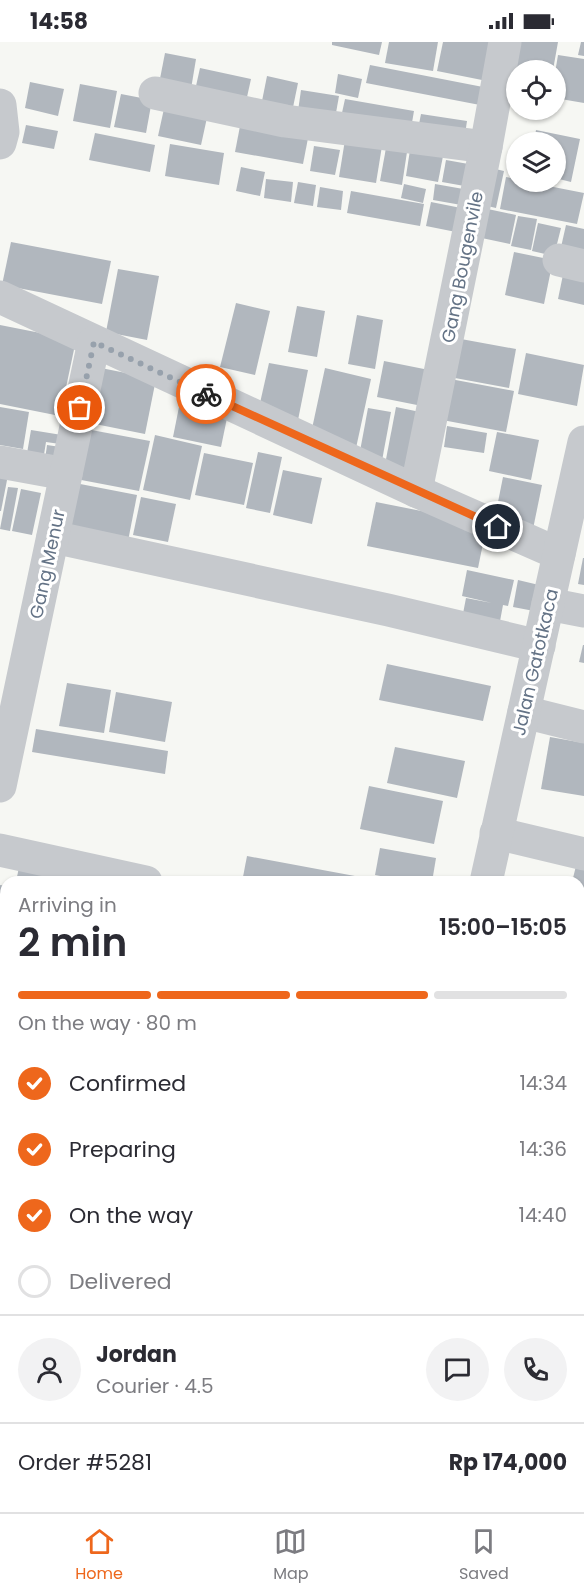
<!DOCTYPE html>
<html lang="en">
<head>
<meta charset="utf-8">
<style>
	body { margin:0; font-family:Poppins,sans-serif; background:#f2f2f3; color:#2b2b33; height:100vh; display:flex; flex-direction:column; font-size:22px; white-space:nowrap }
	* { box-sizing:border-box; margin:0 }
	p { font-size:20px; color:#7c7c81 }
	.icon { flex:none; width:33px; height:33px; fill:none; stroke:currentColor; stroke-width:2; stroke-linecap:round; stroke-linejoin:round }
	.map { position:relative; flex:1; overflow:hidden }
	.sheet { position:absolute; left:0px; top:834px; width:585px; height:636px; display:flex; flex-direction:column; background:#fff; border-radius:18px 18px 0 0; box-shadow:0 2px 4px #0004 }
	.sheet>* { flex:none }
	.fabs { position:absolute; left:506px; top:18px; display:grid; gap:12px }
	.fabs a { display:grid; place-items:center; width:60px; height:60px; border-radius:50%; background:#fff; box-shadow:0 2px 4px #0004; font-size:30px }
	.pin { position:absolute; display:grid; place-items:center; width:51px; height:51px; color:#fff; margin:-26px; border:3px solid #fff; border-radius:50%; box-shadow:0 2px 6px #0007 }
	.courier { position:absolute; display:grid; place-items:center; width:60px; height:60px; margin:-30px; border:4px solid #ee671c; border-radius:50%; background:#fff; color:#222; box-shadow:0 2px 8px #0007 }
	.overview em { font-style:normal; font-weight:600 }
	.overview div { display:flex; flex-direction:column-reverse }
	.overview { display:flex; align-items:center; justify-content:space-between; height:102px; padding:0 18px }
	h1 { font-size:39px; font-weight:600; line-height:45px }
	.bar { display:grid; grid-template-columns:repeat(4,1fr); gap:9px 6px; align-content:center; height:72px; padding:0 18px }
	.bar i { height:8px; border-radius:4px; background:#e1e1e2 }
	.bar .current { background:#ee671c }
	.bar p { grid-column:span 4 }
	.line { display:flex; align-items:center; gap:15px; padding:0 18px; border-top:2px solid #e1e1e2 }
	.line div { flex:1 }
	.round { display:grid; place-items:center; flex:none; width:63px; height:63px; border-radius:32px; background:#f2f2f3 }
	ol { padding:0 18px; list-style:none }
	li { display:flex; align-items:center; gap:18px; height:66px }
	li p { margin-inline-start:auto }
	li .icon { padding:6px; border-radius:50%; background:#ee671c; color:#fff; stroke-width:4 }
	li:last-child { color:#7c7c81 }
	li i { width:33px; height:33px; border:3px solid #e1e1e2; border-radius:50% }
	.status { display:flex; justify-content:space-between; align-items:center; height:42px; padding:0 30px; background:#fff; direction:ltr }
	.status svg { height:16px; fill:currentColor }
	.tabs { display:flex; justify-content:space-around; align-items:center; height:84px; border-top:2px solid #e1e1e2; background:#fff; font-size:16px; color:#7c7c81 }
	.tabs a { display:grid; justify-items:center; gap:3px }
	.tabs .current { color:#ee671c }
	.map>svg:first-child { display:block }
</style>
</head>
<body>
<div class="status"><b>14:58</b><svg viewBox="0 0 49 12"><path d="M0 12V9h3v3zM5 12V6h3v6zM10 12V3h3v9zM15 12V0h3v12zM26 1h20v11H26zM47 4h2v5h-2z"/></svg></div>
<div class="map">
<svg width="584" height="1470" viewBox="0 0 584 1470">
	<rect width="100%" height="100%" fill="#f6f7f3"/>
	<g fill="#b1b7be">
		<polygon points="332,0 382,0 379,13 332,3"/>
		<polygon points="389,0 438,0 433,29 385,21"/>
		<polygon points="443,0 491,0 482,38 437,29"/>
		<polygon points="512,0 558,0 553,28 516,28 516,46 504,44"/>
		<polygon points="581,0 584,0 584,14 578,13"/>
		<polygon points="165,11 196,17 190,53 158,47"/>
		<polygon points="558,13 584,17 584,61 555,56 555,31"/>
		<polygon points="370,23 483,45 480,63 366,41"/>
		<polygon points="200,26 251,37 245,64 194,53"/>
		<polygon points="338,32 362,37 358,56 335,51"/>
		<polygon points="267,34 298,41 291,75 260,69"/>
		<polygon points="30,40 64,47 58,74 25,66"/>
		<polygon points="80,42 117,49 110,86 73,79"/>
		<polygon points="301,48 339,54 334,82 297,76"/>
		<polygon points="121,52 152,58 146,91 114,85"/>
		<polygon points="345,57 414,69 410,92 340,80"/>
		<polygon points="165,62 208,71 201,103 158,94"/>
		<polygon points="421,72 467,79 464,99 417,92"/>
		<polygon points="241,79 309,91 303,122 235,110"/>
		<polygon points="26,83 58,89 54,107 22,101"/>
		<polygon points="536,88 580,97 571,140 555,136 555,100 534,100"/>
		<polygon points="95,91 155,103 150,130 89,118"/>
		<polygon points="345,98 382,104 376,141 339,135"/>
		<polygon points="170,102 224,111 219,143 165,134"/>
		<polygon points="314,104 340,108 335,133 310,129"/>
		<polygon points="386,106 407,110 402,143 380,139"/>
		<polygon points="410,108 443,114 438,140 406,134"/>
		<polygon points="446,118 474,123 470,145 442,140"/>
		<polygon points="241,125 265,130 260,154 236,149"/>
		<polygon points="487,125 504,129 496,166 479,162"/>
		<polygon points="506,135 516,137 516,140 528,140 584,151 577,182 500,167"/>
		<polygon points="266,137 293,140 291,160 264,156"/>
		<polygon points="298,140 316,143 313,164 294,161"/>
		<polygon points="404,142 426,147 423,161 401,156"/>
		<polygon points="435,142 469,148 467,164 433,158"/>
		<polygon points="320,145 343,149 341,168 317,165"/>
		<polygon points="351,149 424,162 420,184 347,171"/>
		<polygon points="431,160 466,167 461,191 426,184"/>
		<polygon points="483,166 516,173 510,202 477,195"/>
		<polygon points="518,174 537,177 531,208 511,204"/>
		<polygon points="538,181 561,186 554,214 532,209"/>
		<polygon points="566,183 584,187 584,219 559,214"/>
		<polygon points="11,200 111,219 102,262 2,243"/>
		<polygon points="514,210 553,218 544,262 505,253"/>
		<polygon points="565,223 584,226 584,263 558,257"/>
		<polygon points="118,227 159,234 147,298 106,290"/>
		<polygon points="236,261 270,269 255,333 220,325"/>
		<polygon points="297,264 325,269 317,315 288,310"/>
		<polygon points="357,273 383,278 375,327 348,322"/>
		<polygon points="0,283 76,298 60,374 0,362"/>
		<polygon points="461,297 516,307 509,346 455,336"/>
		<polygon points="526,311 584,323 577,364 518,352"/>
		<polygon points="384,319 434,329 427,365 377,355"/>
		<polygon points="269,321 308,328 296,388 258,370"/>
		<polygon points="96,325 156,337 145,392 85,380"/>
		<polygon points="325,326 371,337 356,406 310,396"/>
		<polygon points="445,336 514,349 506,390 437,377"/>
		<polygon points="0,365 29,370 23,407 0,403"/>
		<polygon points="179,365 227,376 221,405 173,395"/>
		<polygon points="396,365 425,371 412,438 383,433"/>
		<polygon points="368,366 391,370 381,424 358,420"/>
		<polygon points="447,384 487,391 484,411 444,405"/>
		<polygon points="86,387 150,399 139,449 76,437"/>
		<polygon points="31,388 68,394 67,403 46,400 42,425 25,423"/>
		<polygon points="497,390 539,398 531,438 489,429"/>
		<polygon points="155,393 202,404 190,458 143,448"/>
		<polygon points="47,403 67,406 44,426"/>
		<polygon points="258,410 282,415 270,471 246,466"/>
		<polygon points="204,411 253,421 244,463 195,453"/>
		<polygon points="283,428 322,436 312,482 273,473"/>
		<polygon points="0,431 8,433 1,469 0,469"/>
		<polygon points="503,435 542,443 533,487 494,480"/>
		<polygon points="75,441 137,453 128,499 66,487"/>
		<polygon points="8,445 18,446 10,489 0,487"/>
		<polygon points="21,447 41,451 32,493 12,489"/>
		<polygon points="141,455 176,462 168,500 133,493"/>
		<polygon points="376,460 487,482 478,526 367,504"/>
		<polygon points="583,516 584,516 584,543 578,542"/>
		<polygon points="467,528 514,538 508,564 503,563 498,590 461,582 466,556 492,561 462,554"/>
		<polygon points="518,538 539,543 534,569 513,565"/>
		<polygon points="583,603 584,603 584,621 579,620"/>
		<polygon points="387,622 491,644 483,679 379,658"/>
		<polygon points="67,641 111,648 104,691 59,684"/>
		<polygon points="116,650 172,660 165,700 109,690"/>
		<polygon points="36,687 168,709 165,732 32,710"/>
		<polygon points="550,695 584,701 584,754 541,747"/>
		<polygon points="395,705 465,719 457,756 387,741"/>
		<polygon points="369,744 443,759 434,802 360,787"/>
		<polygon points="380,806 436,816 432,840 412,840 375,833"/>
		<polygon points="247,814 371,837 370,840 242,840"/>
		<polygon points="578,816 584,817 584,884 579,883 579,840 572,840"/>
		<polygon points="20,820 51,826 49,840 16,840"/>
		<polygon points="0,843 6,844 6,867 0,866"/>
		<polygon points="0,874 6,875 6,896 0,895"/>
		<polygon points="0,934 6,935 6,985 0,983"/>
		<polygon points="579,938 584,939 584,959 580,976"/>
		<polygon points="0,1038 6,1039 6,1092 0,1090"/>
		<polygon points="579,1078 584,1079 584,1114 579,1112"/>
		<polygon points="0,1107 6,1108 6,1137 0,1136"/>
		<polygon points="579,1125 584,1126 584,1153 580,1171"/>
		<polygon points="0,1150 6,1151 6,1162 1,1184"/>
		<polygon points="0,1191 4,1192 1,1208 0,1208"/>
		<polygon points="583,1253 584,1253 584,1328 579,1327 579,1273"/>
		<polygon points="0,1275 6,1276 6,1327 0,1326"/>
		<polygon points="579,1371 584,1372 580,1395 579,1395"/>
		<polygon points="0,1401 6,1402 6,1452 0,1451"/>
		<polygon points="579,1406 584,1407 584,1470 550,1470 551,1464 579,1464"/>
		<polygon points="59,1464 125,1464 124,1470 63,1470 58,1469"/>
		<polygon points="171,1464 197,1464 196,1470 170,1470"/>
		<polygon points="201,1464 250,1464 252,1465 251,1470 200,1470"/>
		<polygon points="257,1464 282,1469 282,1470 255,1470"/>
		<polygon points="366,1464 436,1464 435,1470 392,1470 366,1465"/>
		<polygon points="516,1464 543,1464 542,1470 515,1470"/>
	</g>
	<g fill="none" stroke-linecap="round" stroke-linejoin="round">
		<g stroke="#c6c9cd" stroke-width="33">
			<polyline points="155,51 285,79 486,105"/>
			<polyline points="0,63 3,90 0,101"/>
			<polyline points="559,218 584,224"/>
			<polyline points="0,255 416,449 559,512"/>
			<polyline points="0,420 66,432"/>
			<polyline points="416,449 486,105 505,0"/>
			<polyline points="53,495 388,568 539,604"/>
			<polyline points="548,562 584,569"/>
			<polyline points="524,670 584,685"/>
			<polyline points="0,744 94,300"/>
			<polyline points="496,791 584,812"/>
			<polyline points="0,808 146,840"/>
			<polyline points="486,840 584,400"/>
			<polyline points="0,923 6,924"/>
			<polyline points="579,994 584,995"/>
			<polyline points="0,1095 6,1096"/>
			<polyline points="579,1187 584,1188"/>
			<polyline points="0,1229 6,1230"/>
			<polyline points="579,1348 584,1349"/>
			<polyline points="0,1467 13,1470"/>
			<polyline points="339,1470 341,1464"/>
		</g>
	</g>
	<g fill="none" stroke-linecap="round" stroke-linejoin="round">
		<polyline stroke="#97a1ac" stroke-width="6" stroke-dasharray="0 10.8" points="80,366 94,300 206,352"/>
		<polyline stroke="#ee671c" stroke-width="8" points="206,352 498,485"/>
	</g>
	<g text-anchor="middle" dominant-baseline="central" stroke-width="6" stroke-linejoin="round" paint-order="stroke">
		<g font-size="18" fill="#647386" stroke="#fff">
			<text transform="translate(462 225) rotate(-79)">Gang Bougenvile</text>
			<text transform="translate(47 522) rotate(-78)">Gang Menur</text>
			<text transform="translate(535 620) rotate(-77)">Jalan Gatotkaca</text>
		</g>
	</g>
</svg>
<div class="fabs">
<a><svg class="icon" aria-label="locate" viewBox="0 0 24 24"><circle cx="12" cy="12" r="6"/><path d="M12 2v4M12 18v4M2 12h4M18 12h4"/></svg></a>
<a><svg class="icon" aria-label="layers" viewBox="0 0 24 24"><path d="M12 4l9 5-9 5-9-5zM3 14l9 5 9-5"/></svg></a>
</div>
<div class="pin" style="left:80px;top:366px;background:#ea580c"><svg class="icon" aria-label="bag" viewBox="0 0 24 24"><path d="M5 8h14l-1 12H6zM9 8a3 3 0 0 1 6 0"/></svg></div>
<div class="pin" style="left:498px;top:485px;background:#1f2937"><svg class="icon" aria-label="home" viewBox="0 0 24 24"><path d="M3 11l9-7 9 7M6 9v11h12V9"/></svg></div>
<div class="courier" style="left:206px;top:352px"><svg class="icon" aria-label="bike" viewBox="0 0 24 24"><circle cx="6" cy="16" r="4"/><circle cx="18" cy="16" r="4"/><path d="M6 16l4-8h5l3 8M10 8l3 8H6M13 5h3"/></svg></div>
<section class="sheet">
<div class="overview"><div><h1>2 min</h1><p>Arriving in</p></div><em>15:00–15:05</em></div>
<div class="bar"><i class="current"></i><i class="current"></i><i class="current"></i><i></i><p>On the way · 80 m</p></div>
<ol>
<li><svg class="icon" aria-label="check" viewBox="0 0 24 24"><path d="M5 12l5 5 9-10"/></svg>Confirmed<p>14:34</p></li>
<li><svg class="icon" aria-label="check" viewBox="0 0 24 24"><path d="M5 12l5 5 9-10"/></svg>Preparing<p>14:36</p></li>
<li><svg class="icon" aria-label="check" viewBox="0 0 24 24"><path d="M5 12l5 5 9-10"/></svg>On the way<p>14:40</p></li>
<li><i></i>Delivered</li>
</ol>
<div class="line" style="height:108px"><a class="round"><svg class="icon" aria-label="person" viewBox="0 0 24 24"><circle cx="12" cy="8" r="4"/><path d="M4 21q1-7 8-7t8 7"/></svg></a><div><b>Jordan</b><p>Courier · 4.5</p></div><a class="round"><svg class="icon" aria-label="chat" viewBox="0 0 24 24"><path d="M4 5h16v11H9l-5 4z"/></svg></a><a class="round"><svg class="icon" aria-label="phone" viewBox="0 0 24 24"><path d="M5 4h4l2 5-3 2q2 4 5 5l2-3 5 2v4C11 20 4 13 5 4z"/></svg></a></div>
<div class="line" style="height:78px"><div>Order #5281</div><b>Rp 174,000</b></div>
</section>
</div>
<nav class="tabs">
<a class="current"><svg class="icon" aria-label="home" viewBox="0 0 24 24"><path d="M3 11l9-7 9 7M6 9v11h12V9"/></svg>Home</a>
<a><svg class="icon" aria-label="map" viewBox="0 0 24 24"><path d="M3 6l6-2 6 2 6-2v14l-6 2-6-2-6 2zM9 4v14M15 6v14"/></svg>Map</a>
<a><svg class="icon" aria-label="saved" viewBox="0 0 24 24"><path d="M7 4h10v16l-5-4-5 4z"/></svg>Saved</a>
</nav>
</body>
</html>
